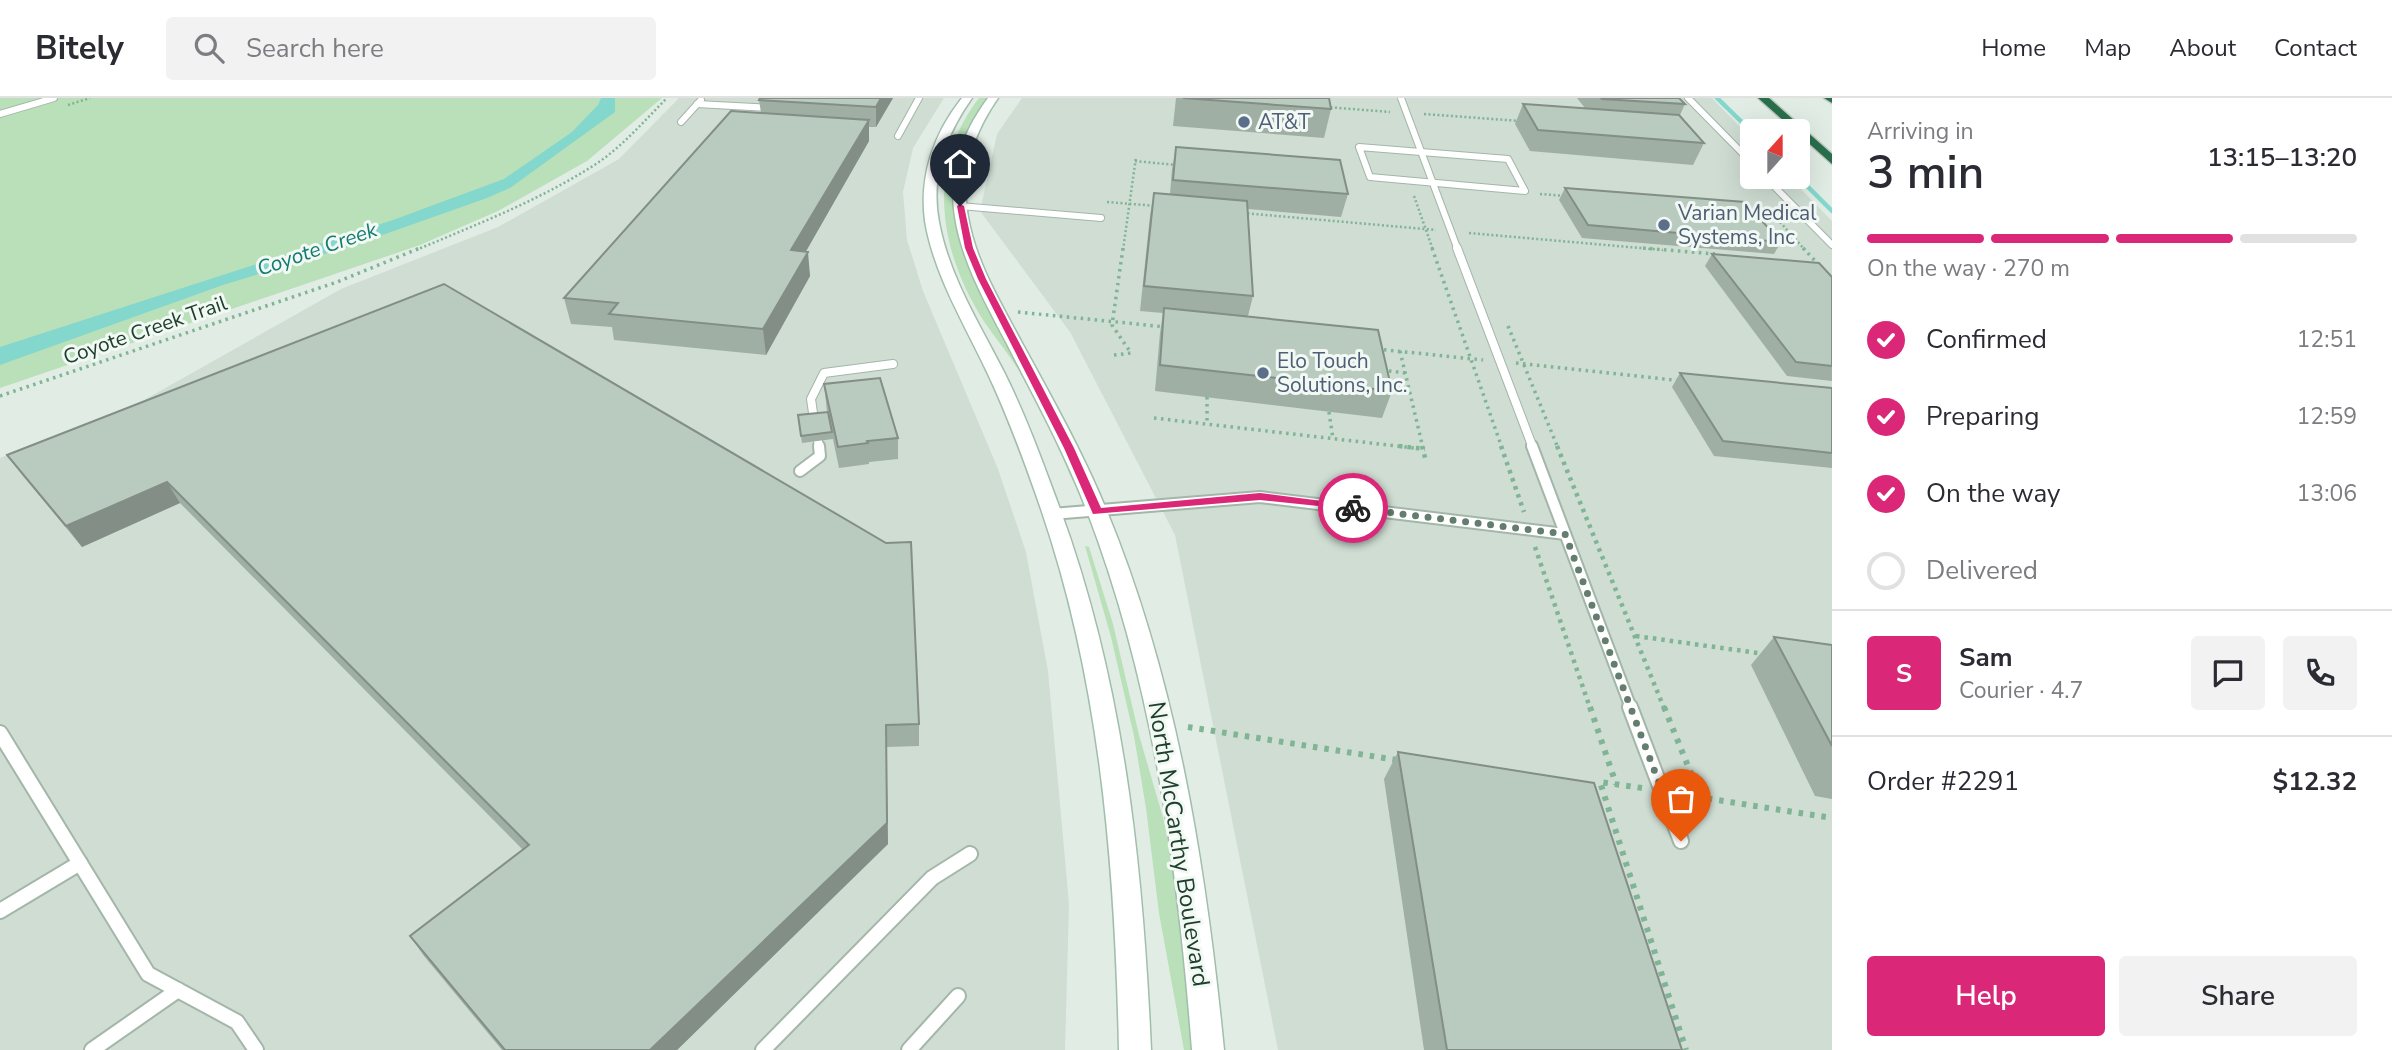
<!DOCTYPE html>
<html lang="en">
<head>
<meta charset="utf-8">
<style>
	body { margin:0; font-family:"Nunito Sans",sans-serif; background:#f2f2f3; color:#2b2b33; height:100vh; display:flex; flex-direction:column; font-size:26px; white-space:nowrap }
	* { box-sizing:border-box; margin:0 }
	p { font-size:23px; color:#7c7c81 }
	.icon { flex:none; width:38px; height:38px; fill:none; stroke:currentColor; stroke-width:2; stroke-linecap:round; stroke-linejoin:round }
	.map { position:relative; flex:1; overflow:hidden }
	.sheet { display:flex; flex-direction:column; background:#fff; width:560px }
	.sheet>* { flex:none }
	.needle { width:46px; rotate:21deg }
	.controls { position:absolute; left:1740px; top:21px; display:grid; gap:14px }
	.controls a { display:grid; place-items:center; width:70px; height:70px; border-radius:7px; background:#fff; box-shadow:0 7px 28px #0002; font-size:35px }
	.pin { position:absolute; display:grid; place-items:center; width:60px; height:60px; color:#fff; margin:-72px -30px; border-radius:50% 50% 50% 0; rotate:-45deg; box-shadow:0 0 7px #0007 }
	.pin .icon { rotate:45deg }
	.courier { position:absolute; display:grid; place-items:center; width:70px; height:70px; margin:-35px; border:5px solid #db2777; border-radius:50%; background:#fff; color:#222; box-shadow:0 2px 9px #0007 }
	.summary em { font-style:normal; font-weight:600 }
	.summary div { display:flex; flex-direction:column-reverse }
	.summary { display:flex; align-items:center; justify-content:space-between; height:119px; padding:0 35px }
	h1 { font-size:46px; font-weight:600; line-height:52px }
	.bar { display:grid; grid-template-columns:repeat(4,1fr); gap:10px 7px; align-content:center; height:84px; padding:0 35px }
	.bar i { height:9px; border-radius:5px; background:#e1e1e2 }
	.bar .on { background:#db2777 }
	.bar p { grid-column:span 4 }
	.line { display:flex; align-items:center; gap:18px; padding:0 35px; border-top:2px solid #e1e1e2 }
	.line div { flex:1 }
	.round { display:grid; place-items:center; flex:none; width:74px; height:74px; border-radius:7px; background:#f2f2f3 }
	ol { padding:0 35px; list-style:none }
	li { display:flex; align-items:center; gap:21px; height:77px }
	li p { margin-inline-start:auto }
	li .icon { padding:7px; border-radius:50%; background:#db2777; color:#fff; stroke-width:4 }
	li:last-child { color:#7c7c81 }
	li i { width:38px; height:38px; border:4px solid #e1e1e2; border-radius:50% }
	.button { display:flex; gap:14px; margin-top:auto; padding:14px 35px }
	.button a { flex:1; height:80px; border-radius:7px; background:#db2777; color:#fff; font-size:28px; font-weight:600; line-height:80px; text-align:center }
	.button a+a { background:#f2f2f3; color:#2b2b33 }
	header { display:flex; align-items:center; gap:42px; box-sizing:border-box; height:98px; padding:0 35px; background:#fff; border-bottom:2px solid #e1e1e2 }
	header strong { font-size:33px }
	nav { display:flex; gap:38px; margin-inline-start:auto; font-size:24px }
	.search { width:490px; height:63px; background:#f2f2f3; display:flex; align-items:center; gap:18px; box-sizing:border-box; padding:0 24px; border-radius:7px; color:#7c7c81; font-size:26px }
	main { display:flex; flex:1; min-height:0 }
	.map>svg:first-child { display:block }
</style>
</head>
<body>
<header>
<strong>Bitely</strong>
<div class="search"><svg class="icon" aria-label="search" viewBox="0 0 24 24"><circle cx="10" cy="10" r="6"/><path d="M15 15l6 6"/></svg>Search here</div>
<nav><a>Home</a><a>Map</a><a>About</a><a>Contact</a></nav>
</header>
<main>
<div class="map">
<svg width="1832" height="952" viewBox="0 0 1832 952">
	<rect width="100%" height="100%" fill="#e1ede4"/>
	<g fill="#cfddd3">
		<polygon points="679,0 944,0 913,50 903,94 907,142 923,193 998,371 1026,454 1048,573 1069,806 1065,952 0,952 0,360 128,311 341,191 498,129 619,61"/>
		<polygon points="1022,0 1712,0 1752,41 1752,79 1789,79 1832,123 1832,952 1278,952 1175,437 1070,234 980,113 997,36"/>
	</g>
	<g fill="#b9e0b8">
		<polygon points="0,0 662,0 587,63 498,113 420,147 0,290"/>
		<path d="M 979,0 L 989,0 C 958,41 951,80 958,130 L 1079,392 C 1071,383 1066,366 1060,354 C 1049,330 1037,306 1024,282 C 1014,262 998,244 985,225 C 939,154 925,70 979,0 Z"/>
		<polygon points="1085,448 1089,449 1113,526 1139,637 1178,771 1198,952 1184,952 1159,815 1146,710 1134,638 1111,539"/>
	</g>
	<polygon fill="#84d7cc" points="601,0 615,0 615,14 510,90 487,100 357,146 223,187 0,267 0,249 393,122 504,81 572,34 598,7"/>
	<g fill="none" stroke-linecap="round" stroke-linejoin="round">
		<g stroke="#84d7cc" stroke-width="4.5">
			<polyline points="1717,0 1752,34"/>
			<polyline points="1797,78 1832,113"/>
		</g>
		<defs>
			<g id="service-far3">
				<polyline points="1401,0 1458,152"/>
				<polyline points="1688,0 1752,65"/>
				<polyline points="697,6 771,10"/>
				<polyline points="0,16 54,0"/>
				<polyline points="681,24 701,2"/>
				<polyline points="898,38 919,0"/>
				<polygon points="1359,49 1508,61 1525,93 1370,79"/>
				<polyline points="1765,79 1832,147"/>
				<polyline points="960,108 1101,120"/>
			</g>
			<g id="service-far2">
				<polyline points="1457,150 1533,350"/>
				<polyline points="814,322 811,301 824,275 893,266"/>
				<polyline points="818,343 819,350"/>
			</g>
			<g id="service-far1">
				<polyline points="1532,348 1631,610"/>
				<polyline points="800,373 820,358 819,348"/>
				<polyline points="1052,416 1260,399 1565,436"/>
			</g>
			<g id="service">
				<polyline points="1630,609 1681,743"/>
				<polyline points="0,635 148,876 237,924 256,952"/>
				<polyline points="0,813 80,765"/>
				<polyline points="92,952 178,892"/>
				<polyline points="763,952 932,780 970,756"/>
				<polyline points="909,952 958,898"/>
			</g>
			<g id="secondary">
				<path d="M 962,0 L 972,0 C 946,37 930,78 939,124 C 949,178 979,225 1004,274 C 1026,318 1043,365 1060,411 C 1124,585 1143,768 1151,952 L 1119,952 C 1115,769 1101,586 1041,411 C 1025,365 1008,318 987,274 C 964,225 934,177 925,123 C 919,78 934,35 962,0 Z"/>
				<path d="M 988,0 L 998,0 C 973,36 960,76 968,119 C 976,165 1001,205 1022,245 C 1052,300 1082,353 1106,411 C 1177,582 1206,769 1224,952 L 1192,952 C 1178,769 1153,585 1087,413 C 1065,355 1035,301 1007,246 C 986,206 962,164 955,119 C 948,75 962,35 988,0 Z"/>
			</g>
			<g id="motorway">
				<polygon points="1758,0 1769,0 1832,56 1832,66"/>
				<polygon points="1824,0 1832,0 1832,5"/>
			</g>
		</defs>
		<use href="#service-far3" stroke="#a3b6aa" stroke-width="8"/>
		<use href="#service-far2" stroke="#a3b6aa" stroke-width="10"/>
		<use href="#service-far1" stroke="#a3b6aa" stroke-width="14"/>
		<use href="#service" stroke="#a3b6aa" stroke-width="18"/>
		<use href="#secondary" stroke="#a1bdac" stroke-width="3"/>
		<use href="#motorway" stroke="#c1cac4" stroke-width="3"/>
		<g stroke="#7fb494" stroke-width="2.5" stroke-dasharray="2 2.5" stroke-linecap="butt">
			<polyline points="68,7 90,0"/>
			<polyline points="1326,9 1390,14"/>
			<polyline points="1424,16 1520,23"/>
			<polyline points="1135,63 1176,67"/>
			<polyline points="1540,96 1566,98"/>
			<polyline points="1414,98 1433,152"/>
			<polyline points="1107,104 1157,108"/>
			<polyline points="1750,112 1779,115"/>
			<polyline points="1771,114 1805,152"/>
			<polyline points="1243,115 1436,132"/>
			<polyline points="1469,135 1663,152"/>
			<path d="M 416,152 C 478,126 540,102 596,66 C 623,48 644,23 667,0"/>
			<polyline points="1123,152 1136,59"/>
		</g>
		<g stroke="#7fb494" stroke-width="3.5" stroke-dasharray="2.5 4.5" stroke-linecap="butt">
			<polyline points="1432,150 1502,350"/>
			<polyline points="1643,150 1715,156"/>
			<polyline points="1803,150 1819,167"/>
			<polyline points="1018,214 1166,229"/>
			<polyline points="1508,228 1558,350"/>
			<polyline points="1377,251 1483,262"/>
			<polyline points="1400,253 1423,350"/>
			<polyline points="1114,257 1131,255 1112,227 1123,150"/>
			<polyline points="1516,265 1682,283"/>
			<polyline points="1382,272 1405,275"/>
			<polyline points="0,298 337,184 420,150"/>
			<polyline points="1207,299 1207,326"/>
			<polyline points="1329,314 1333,341"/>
			<polyline points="1154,320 1414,350"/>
		</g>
		<g stroke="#7fb494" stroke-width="4.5" stroke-dasharray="3.5 5" stroke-linecap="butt">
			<polyline points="1399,348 1425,351"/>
			<polyline points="1422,348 1426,363"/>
			<polyline points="1501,348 1524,414"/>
			<polyline points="1557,348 1664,610"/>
			<polyline points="1535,449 1590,610"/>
			<polyline points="1636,538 1765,556"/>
		</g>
		<g stroke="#7fb494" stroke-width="6" stroke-dasharray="4.5 7" stroke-linecap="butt">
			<polyline points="1590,609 1616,686"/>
			<polyline points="1664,609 1701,700"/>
			<polyline points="1188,629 1397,662"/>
			<polyline points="1642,690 1600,684 1686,952"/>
			<polyline points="1685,697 1832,720"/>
		</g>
		<use href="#service-far3" stroke="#fff" stroke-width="6"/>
		<use href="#service-far2" stroke="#fff" stroke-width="8"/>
		<use href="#service-far1" stroke="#fff" stroke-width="10"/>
		<use href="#service" stroke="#fff" stroke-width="14"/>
		<use href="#secondary" fill="#fff" fill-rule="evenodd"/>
		<use href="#motorway" fill="#296f4c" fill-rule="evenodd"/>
	</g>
	<g fill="#9fafa4">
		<polygon points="760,0 893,0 876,29 869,29 869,43 806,153 810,178 766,257 614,242 612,229 571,226 564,200 761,15 759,2"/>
		<polygon points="1176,0 1329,0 1331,11 1324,40 1173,28"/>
		<polygon points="1577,0 1679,0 1685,6 1680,17 1704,45 1693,67 1530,53 1515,26 1523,6 1585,10"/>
		<polygon points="1176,49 1348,96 1341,119 1248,111 1253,198 1248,218 1392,293 1382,320 1155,293 1160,235 1163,215 1140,213 1150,118 1154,95 1170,96 1172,71"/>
		<polygon points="1565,90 1781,144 1774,156 1582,140 1559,102"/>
		<polygon points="1712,156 1832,179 1832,283 1787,278 1705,168"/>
		<polygon points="444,186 919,626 919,648 886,649 888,746 677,952 502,952 424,858 410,838 523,752 180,405 82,449 23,378 7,357"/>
		<polygon points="1680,275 1832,290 1832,370 1714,358 1672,289"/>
		<polygon points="824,286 898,340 898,361 869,364 869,366 839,370 833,341 802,345 798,317 827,314"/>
		<polygon points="1774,539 1832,547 1832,701 1815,698 1751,567"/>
		<polygon points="1398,654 1682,952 1424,952 1384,681"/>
	</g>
	<g fill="#828e86">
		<polygon points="881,0 893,0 876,29 876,9"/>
		<polygon points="869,22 869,43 793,176 791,152"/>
		<polygon points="808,154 810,178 766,257 763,231"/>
		<polygon points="167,384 180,405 82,449 66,428"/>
		<polygon points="886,627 888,746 677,952 650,952"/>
	</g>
	<g fill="#b9cbbf" stroke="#828e86" stroke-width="2">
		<polygon points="760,0 881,0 876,9 759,2"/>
		<polygon points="1183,0 1329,0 1331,11"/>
		<polygon points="1601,0 1679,0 1685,6 1602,1"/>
		<polygon points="1523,6 1679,17 1704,45 1538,32"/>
		<polygon points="731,13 869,22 791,152 808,154 763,231 609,216 618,205 564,200"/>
		<polygon points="1176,49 1340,62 1348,96 1173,82"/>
		<polygon points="1565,90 1745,104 1781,144 1588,127"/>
		<polygon points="1154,95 1247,103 1253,198 1144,188"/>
		<polygon points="1712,156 1819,165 1832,179 1832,268 1796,264"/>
		<polygon points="444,186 886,445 911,444 919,626 886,627 887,725 650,952 505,952 410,838 529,747 167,384 66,428 7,357"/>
		<polygon points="1164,210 1378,232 1392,293 1160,267"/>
		<polygon points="1680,275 1832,290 1832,355 1723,343"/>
		<polygon points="880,280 898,340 867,343 868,345 838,349 824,286"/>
		<polygon points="828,314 832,334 801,338 798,317"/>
		<polygon points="1774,539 1832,547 1832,648"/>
		<polygon points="1398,654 1594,685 1682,952 1447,952"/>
	</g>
	<polygon fill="#db2777" points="960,106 964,108 973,150 986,181 1074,350 1101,410 1260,395 1353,407 1359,410 1357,412 1260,402 1093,416 1064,350 978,181 965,150 957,108"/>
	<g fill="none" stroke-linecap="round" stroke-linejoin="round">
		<polyline stroke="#647d6e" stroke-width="7" stroke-dasharray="0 12.6" points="1353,410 1565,436 1681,743"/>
	</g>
	<g fill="#5c6f8a" stroke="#f2f9f4" stroke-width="2.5">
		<circle cx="1244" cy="24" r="7"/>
		<circle cx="1664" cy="127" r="7"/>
		<circle cx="1263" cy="275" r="7"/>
	</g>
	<g text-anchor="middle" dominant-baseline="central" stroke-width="6" stroke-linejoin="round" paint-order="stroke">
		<g font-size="21" fill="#4e5e75" stroke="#f2f9f4" text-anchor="start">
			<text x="1258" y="24">AT&amp;T</text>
			<text x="1678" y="115">Varian Medical<tspan x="1678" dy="24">Systems, Inc</tspan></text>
			<text x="1277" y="263">Elo Touch<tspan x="1277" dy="24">Solutions, Inc.</tspan></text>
		</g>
		<g font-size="21" font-style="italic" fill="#147b6f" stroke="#f2f9f4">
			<text transform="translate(317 151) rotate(-19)">Coyote Creek</text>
		</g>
		<g font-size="21" fill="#20402e" stroke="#f2f9f4">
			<text transform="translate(145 232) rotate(-19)">Coyote Creek Trail</text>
		</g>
		<g font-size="24" fill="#20402e" stroke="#f2f9f4">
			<text transform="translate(1179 746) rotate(81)">North McCarthy Boulevard</text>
		</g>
	</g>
</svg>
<div class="controls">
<a><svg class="needle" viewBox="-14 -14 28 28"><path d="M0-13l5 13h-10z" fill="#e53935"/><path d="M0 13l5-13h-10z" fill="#7c7c81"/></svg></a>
</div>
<div class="pin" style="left:1681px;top:743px;background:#ea580c"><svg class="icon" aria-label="bag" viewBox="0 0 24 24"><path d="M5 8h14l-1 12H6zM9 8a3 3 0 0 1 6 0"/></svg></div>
<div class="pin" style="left:960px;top:108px;background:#1f2937"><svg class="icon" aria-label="home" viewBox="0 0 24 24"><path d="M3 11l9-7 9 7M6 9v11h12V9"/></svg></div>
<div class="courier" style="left:1353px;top:410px"><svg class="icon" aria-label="bike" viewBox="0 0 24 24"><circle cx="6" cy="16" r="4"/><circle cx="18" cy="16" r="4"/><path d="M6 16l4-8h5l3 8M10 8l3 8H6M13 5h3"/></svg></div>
</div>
<section class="sheet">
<div class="summary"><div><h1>3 min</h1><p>Arriving in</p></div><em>13:15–13:20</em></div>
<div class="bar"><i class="on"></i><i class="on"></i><i class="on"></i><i></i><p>On the way · 270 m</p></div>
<ol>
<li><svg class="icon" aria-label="check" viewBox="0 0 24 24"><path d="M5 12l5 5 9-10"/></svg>Confirmed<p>12:51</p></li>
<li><svg class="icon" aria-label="check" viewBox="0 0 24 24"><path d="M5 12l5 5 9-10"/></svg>Preparing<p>12:59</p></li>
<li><svg class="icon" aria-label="check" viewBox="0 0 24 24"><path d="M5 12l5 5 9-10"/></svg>On the way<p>13:06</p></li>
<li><i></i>Delivered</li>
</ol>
<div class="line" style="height:126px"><b class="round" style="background:#db2777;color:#fff">S</b><div><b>Sam</b><p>Courier · 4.7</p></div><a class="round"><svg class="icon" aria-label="chat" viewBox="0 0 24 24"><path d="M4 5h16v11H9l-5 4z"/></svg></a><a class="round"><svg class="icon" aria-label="phone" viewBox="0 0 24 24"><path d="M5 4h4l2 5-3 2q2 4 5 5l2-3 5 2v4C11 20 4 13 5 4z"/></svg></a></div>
<div class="line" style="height:91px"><div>Order #2291</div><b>$12.32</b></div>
<div class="button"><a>Help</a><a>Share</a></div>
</section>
</main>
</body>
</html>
